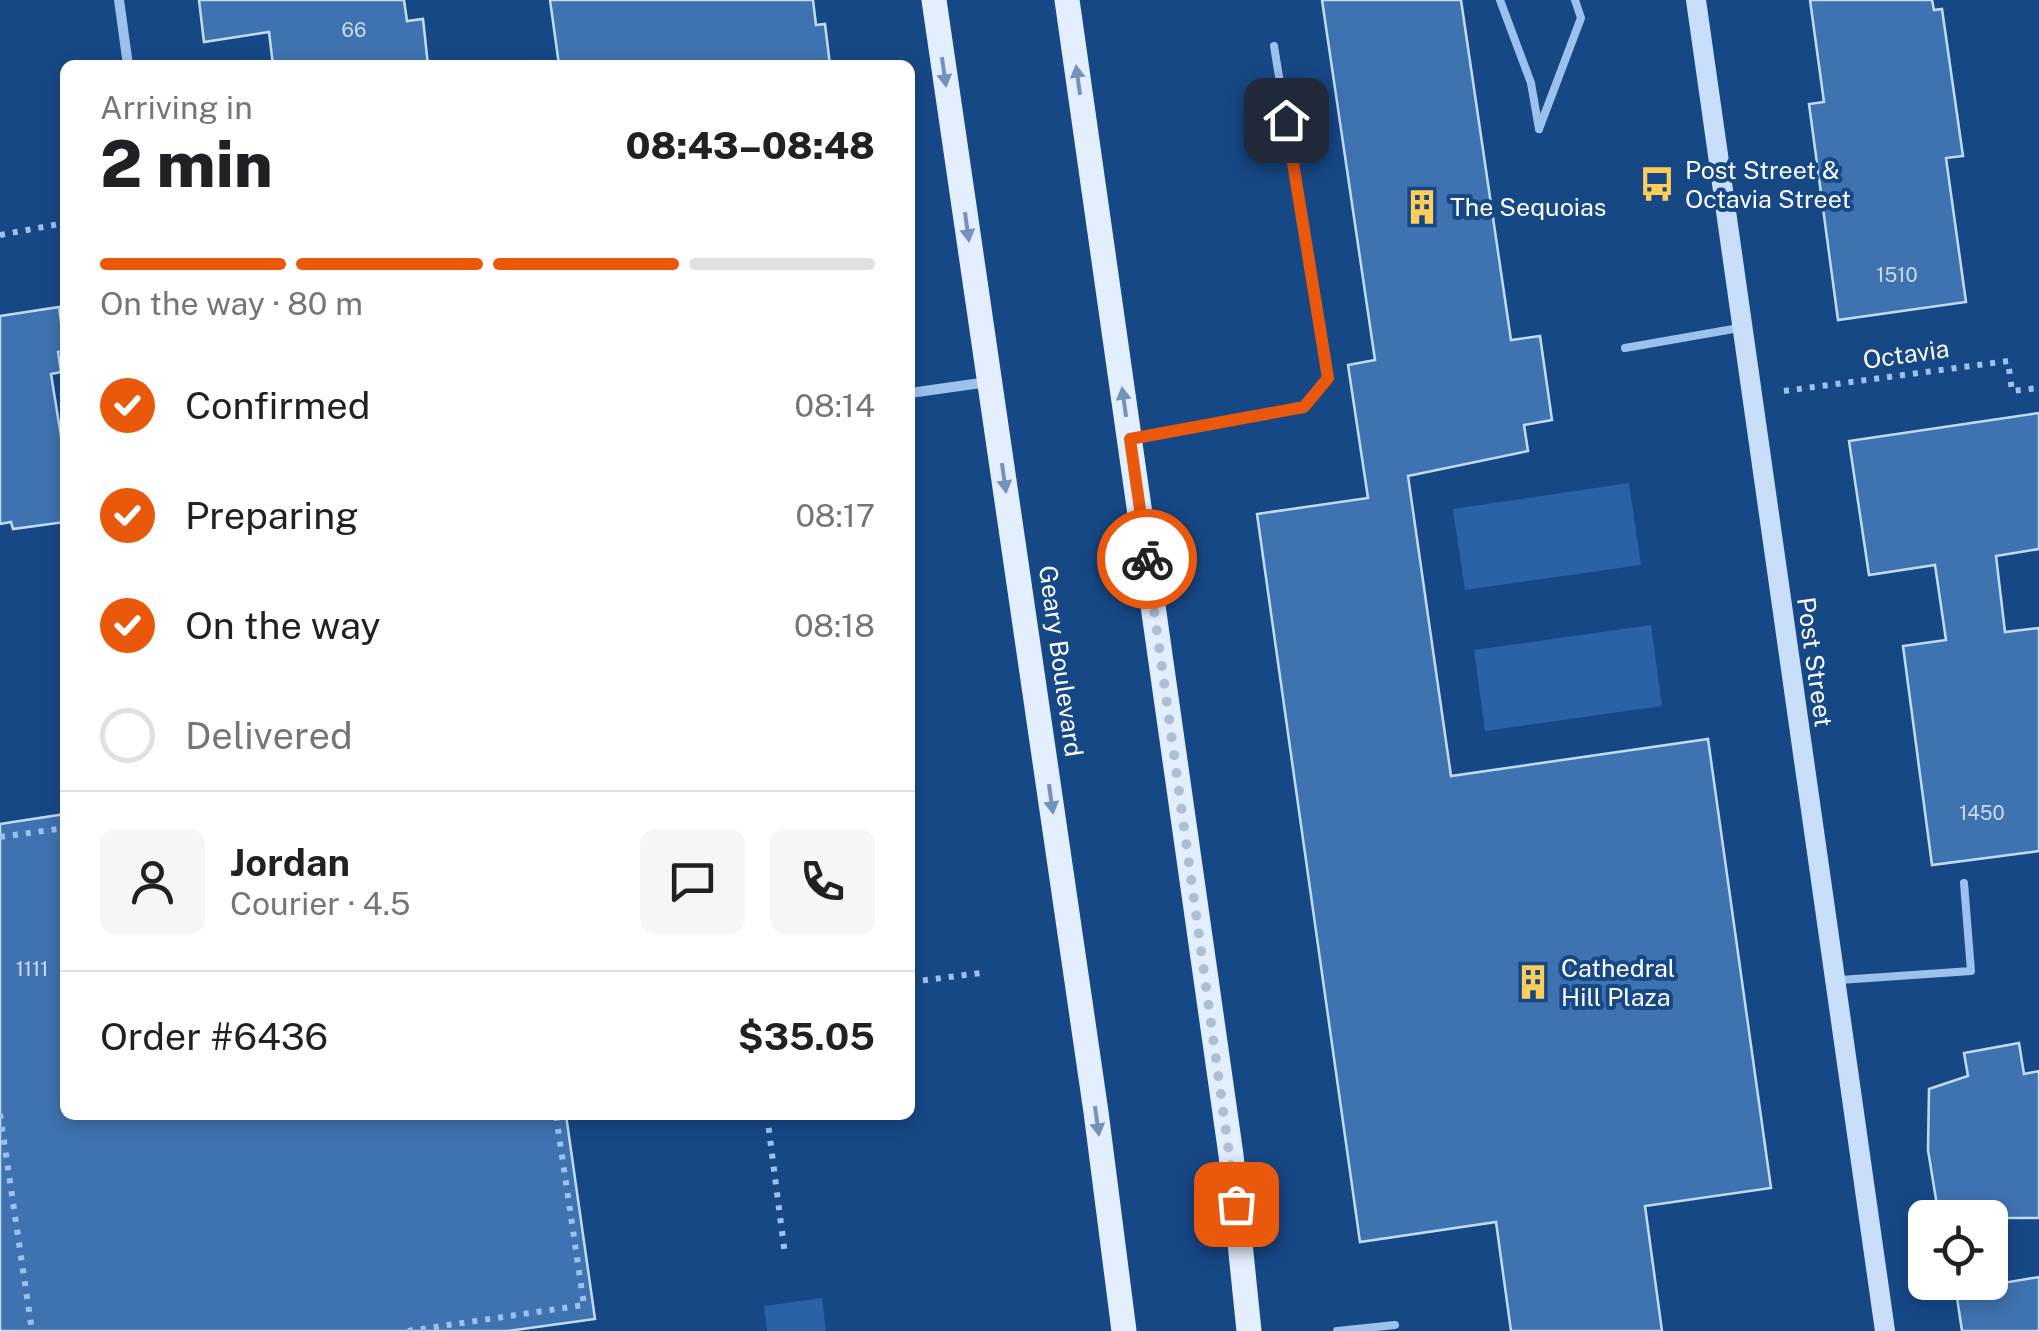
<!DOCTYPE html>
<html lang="en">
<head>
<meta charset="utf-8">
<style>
	body { margin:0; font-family:"Public Sans",sans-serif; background:#f6f6f6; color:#202124; height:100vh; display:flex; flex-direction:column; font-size:38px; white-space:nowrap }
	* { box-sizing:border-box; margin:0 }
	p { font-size:32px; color:#757577 }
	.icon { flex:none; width:55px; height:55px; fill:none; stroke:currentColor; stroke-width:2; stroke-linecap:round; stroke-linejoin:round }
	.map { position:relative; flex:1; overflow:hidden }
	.drawer { position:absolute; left:60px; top:60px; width:855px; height:1060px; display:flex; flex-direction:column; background:#fff; border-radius:15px; box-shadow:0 5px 15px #0003 }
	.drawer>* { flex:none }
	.fabs { position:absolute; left:1908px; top:1200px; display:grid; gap:20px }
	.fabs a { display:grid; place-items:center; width:100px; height:100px; border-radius:15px; background:#fff; box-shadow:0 5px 15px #0003; font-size:50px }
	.pin { position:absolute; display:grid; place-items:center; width:85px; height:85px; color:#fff; margin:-42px; border-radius:20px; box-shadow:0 5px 15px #0006 }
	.courier { position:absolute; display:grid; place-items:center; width:100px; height:100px; margin:-50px; border:8px solid #ea580c; border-radius:50%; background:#fff; color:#222; box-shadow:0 2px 12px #0007 }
	.headline em { font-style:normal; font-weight:800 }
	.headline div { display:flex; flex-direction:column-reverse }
	.headline { display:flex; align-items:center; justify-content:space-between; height:170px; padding:0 40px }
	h1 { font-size:65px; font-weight:800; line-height:75px }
	.bar { display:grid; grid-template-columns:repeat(4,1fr); gap:15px 10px; align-content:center; height:120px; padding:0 40px }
	.bar i { height:12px; border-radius:8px; background:#e0e0e0 }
	.bar .on { background:#ea580c }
	.bar p { grid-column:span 4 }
	.line { display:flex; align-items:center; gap:25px; padding:0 40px; border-top:2px solid #e0e0e0 }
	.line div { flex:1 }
	.round { display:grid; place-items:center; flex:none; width:105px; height:105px; border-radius:15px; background:#f6f6f6 }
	ol { padding:0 40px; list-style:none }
	li { display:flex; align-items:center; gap:30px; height:110px }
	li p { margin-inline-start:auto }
	li .icon { padding:10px; border-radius:50%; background:#ea580c; color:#fff; stroke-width:4 }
	li:last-child { color:#757577 }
	li i { width:55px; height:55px; border:5px solid #e0e0e0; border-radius:50% }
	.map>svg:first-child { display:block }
</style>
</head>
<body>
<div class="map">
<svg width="2039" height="1331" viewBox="0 0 2039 1331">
	<rect width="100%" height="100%" fill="#174886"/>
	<g fill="#2962a5">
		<polygon points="1629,483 1641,565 1465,590 1453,509"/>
		<polygon points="1651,625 1662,706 1485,731 1474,650"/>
		<polygon points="822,1298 826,1331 767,1331 764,1306"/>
	</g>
	<g fill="#3f72b0" stroke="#c2dcfa" stroke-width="2.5">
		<polygon points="199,0 404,0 407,21 423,19 428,65 273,65 269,32 204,42"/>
		<polygon points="550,0 813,0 816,25 825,24 830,65 559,65"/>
		<polygon points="1322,0 1461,0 1511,340 1540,336 1552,420 1524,425 1528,451 1408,476 1451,776 1708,739 1771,1188 1645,1206 1662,1331 1511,1331 1496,1222 1360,1242 1257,514 1368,498 1348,365 1375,360"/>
		<polygon points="1810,0 1932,0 1934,10 1942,9 1963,156 1946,158 1966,302 1838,320 1809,104 1824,102"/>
		<polygon points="59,307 65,351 58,352 61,372 51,374 65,461 65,522 13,529 11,522 0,524 0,316"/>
		<polygon points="2039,413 2039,549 1996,556 2005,632 2039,628 2039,851 1932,865 1903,646 1946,640 1935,565 1869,575 1849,441"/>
		<polygon points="65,814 65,1115 566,1115 595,1319 508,1331 0,1331 0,824"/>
		<polygon points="2019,1043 2024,1074 2039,1071 2039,1218 1939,1218 1928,1150 1929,1089 1968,1076 1964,1053"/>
		<polygon points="2039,1277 2039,1331 1962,1331 1956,1291"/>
	</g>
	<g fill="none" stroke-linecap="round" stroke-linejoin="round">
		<g stroke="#9cc1ed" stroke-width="6" stroke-dasharray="5 8" stroke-linecap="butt">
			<polyline points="0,235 65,223"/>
			<polyline points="1784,391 2008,361 2012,391 2039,388"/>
			<polyline points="0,837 65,828"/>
			<polyline points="910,982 981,973"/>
			<polyline points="0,1114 32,1331"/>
			<polyline points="767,1115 785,1255"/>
			<polyline points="408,1331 584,1305 556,1115"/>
		</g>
		<g stroke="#9cc1ed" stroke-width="8">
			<polyline points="1500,0 1531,83 1539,129"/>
			<polyline points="1539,129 1581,18 1575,0"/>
			<polyline points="1625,348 1739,328"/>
			<polyline points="1134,438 1304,407 1328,378 1274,46"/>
			<polyline points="1840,980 1971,971 1964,883"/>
			<polyline points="1337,1331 1395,1325"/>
		</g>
		<g stroke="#9cc1ed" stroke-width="10">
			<polyline points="119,0 128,65"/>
			<polyline points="910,393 988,382"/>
		</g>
		<polyline stroke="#c9def9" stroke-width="20" points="1696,0 1885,1331"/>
		<g stroke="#e3eeff" stroke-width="25">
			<polyline points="934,0 1096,1112 1124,1331"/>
			<polyline points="1067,0 1231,1155 1249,1331"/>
		</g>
	</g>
	<defs><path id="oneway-solid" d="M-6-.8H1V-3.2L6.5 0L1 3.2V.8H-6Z" transform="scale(2.5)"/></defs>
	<g fill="#7393bc">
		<use href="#oneway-solid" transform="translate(944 72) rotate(82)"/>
		<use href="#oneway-solid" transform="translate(1078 80) rotate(-98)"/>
		<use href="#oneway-solid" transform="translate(967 227) rotate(82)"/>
		<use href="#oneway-solid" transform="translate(1124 402) rotate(-98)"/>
		<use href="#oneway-solid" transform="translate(1004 478) rotate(82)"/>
		<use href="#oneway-solid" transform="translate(1051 799) rotate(82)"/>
		<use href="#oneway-solid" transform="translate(1097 1121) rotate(82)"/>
	</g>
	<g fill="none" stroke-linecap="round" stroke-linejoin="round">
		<polyline stroke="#aebfd5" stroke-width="10" stroke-dasharray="0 18" points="1147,559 1236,1204"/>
		<polyline stroke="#ea580c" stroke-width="12" points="1147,559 1130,439 1304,407 1328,378 1286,120"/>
	</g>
	<defs>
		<symbol id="bus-bare" viewBox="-9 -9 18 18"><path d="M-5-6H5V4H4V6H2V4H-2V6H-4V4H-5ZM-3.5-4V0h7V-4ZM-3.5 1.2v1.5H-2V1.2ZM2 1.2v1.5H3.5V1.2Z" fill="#ffce59" stroke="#174886" stroke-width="2.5" paint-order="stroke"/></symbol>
		<symbol id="building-bare" viewBox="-9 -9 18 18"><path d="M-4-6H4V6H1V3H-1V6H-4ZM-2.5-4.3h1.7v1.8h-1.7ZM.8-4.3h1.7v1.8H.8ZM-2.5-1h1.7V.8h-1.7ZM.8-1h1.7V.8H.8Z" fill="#ffce59" stroke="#174886" stroke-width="2.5" paint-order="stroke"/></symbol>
	</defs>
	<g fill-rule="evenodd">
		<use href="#bus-bare" x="1632" y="159" width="50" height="50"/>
		<use href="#building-bare" x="1397" y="182" width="50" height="50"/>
		<use href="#building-bare" x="1508" y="957" width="50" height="50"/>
	</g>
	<g text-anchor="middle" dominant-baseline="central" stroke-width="8" stroke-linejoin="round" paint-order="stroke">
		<g font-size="20" fill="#cfdceb">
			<text x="354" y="30">66</text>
			<text x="1897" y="275">1510</text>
			<text x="1982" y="813">1450</text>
			<text x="32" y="969">1111</text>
		</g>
		<g font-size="25" fill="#fff" stroke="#174886" text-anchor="start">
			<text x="1685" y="170">Post Street &amp;<tspan x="1685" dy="29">Octavia Street</tspan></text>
			<text x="1450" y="207">The Sequoias</text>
			<text x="1561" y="968">Cathedral<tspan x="1561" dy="29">Hill Plaza</tspan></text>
		</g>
		<g font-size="25" fill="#fff" stroke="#174886">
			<text transform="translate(1906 354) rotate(-8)">Octavia</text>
			<text transform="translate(1061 661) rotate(82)">Geary Boulevard</text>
			<text transform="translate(1815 662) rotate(82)">Post Street</text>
		</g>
	</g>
</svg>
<div class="fabs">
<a><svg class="icon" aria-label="locate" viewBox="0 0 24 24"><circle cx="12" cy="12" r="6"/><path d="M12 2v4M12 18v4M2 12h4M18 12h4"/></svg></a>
</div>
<div class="pin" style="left:1236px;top:1204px;background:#ea580c"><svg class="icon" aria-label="bag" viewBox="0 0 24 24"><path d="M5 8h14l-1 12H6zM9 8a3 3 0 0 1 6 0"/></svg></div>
<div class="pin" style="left:1286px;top:120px;background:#1f2937"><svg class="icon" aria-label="home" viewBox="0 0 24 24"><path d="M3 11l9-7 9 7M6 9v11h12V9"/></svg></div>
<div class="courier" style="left:1147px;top:559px"><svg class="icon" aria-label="bike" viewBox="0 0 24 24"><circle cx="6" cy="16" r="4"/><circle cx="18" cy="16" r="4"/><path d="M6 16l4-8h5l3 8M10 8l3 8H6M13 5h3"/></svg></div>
<section class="drawer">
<div class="headline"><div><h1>2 min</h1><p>Arriving in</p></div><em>08:43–08:48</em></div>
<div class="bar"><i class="on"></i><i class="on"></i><i class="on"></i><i></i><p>On the way · 80 m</p></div>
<ol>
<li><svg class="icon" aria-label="check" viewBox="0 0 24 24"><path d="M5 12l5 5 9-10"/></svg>Confirmed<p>08:14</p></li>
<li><svg class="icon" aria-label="check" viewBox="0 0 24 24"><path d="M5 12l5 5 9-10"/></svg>Preparing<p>08:17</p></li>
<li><svg class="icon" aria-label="check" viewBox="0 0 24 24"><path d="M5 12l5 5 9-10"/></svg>On the way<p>08:18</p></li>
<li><i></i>Delivered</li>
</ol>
<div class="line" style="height:180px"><a class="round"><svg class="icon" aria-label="person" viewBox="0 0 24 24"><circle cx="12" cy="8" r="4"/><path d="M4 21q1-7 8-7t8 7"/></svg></a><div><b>Jordan</b><p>Courier · 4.5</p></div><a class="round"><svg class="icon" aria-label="chat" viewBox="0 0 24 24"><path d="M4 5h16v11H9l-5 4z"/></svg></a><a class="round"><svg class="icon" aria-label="phone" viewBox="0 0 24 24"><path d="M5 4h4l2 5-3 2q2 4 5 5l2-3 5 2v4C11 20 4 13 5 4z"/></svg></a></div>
<div class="line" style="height:130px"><div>Order #6436</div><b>$35.05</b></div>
</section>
</div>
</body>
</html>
